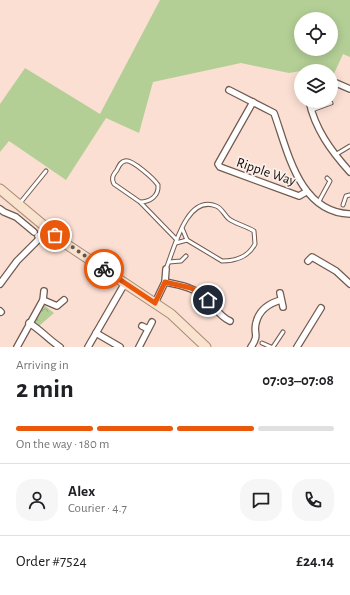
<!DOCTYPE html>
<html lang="en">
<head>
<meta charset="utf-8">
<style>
	body { margin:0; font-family:"Alegreya Sans",sans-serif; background:#f6f6f6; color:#202124; height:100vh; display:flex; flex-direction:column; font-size:15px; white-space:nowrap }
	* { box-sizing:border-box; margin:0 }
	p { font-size:13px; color:#757577 }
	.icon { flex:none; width:22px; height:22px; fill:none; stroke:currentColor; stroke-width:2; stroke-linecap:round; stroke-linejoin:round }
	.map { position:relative; height:347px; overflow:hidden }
	.side { display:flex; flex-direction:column; background:#fff; flex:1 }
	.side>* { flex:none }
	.controls { position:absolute; left:294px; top:12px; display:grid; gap:8px }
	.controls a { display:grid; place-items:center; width:44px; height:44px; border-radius:50%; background:#fff; box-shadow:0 2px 10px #0003; font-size:20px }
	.pin { position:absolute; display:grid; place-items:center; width:34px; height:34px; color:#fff; margin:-17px; border:2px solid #fff; border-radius:50%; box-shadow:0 1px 4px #0007 }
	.courier { position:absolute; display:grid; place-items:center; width:40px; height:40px; margin:-20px; border:3px solid #ea580c; border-radius:50%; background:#fff; color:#222; box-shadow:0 1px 5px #0007 }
	.headline em { font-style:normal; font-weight:600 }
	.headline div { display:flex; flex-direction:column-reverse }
	.headline { display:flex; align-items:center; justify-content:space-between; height:68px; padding:0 16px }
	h1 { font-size:26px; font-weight:600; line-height:30px }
	.bar { display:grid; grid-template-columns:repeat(4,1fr); gap:6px 4px; align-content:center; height:48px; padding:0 16px }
	.bar i { height:5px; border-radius:3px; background:#e0e0e0 }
	.bar .active { background:#ea580c }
	.bar p { grid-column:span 4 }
	.line { display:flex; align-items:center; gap:10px; padding:0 16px; border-top:1px solid #e0e0e0 }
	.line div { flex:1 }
	.round { display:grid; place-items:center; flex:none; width:42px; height:42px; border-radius:16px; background:#f6f6f6 }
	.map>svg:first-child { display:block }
</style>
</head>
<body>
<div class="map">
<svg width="350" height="347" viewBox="0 0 350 347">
	<defs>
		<pattern id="forest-crowns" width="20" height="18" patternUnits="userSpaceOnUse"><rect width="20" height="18" fill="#b4cf96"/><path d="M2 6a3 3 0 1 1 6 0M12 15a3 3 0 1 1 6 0" fill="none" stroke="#9ab180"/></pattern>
	</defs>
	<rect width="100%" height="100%" fill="#fbdfd3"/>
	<path fill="#b4cf96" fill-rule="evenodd" d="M 160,0 L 350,0 L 350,57 L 343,54 L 332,78 L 331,71 L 306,70 L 289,73 L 241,63 L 153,82 L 139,133 L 106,118 L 66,180 L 9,141 L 0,152 L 0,104 L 25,68 L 100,114 ZM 301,19 L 331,19 L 331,49 L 301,49 Z"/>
	<polygon fill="url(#forest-crowns)" points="44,305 54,313 39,326 33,323"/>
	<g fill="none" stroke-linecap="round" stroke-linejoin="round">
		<defs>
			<g id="service">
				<polyline points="312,110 331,103"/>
				<polyline points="335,155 350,146"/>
				<path d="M 140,202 C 150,202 159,196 158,185 C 154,179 132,159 125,161 C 120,162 119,166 117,170 C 113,175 111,178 114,184 L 140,202 L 177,240"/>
				<polyline points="20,203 46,171"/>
				<polyline points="318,203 330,181 327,178"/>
				<polyline points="343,205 346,196 350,195"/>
				<polyline points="176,243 187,240"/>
				<polyline points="169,262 181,261 186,256"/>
				<path d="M 166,269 C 174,250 186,194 216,206 C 222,208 224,215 229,219 C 236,224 246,226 254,231 L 255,244 C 249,256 236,261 222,261 L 187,240 L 182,228"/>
				<polyline points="262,343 271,347"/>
				<polyline points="273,347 283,332"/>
			</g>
			<g id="minor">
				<polyline points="336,83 350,89"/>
				<path d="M 229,90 L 274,113 C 288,152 299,212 350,214"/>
				<path d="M 309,101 C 315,129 331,151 350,172"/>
				<polyline points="253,102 218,164 220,167 299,196 306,192"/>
				<polyline points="0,209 4,212 16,217 34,232"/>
				<polyline points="38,236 48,244"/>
				<polyline points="308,261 312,257 336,271 350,284"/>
				<path d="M 165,282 C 181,285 196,288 208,300 C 216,308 219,316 230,321"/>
				<polyline points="0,284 17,261 40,238"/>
				<polyline points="280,293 283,307"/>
				<polyline points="43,300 57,306 64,300"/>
				<polyline points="155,303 165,282 166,269"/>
				<polyline points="0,311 1,312"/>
				<path d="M 29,323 C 41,330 49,340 60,347"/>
				<polyline points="142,326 148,329"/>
				<polyline points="96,333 120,347"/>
				<polyline points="17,347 43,300 44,291"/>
				<polyline points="88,347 125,283"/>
				<polyline points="139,347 152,322"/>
				<path d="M 251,347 C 260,334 253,334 256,323 C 259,310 270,303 281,300"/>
				<polyline points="297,347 321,308"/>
			</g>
			<polyline id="primary" points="0,189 66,244 171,314 206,347"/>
		</defs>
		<use href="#service" stroke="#715a4f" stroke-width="5"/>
		<use href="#minor" stroke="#715a4f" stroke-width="8"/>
		<use href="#primary" stroke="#a78b74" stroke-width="11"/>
		<use href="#service" stroke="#fff" stroke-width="3"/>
		<use href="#minor" stroke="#fff" stroke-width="5.5"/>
		<use href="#primary" stroke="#f9e2ce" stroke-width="9"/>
	</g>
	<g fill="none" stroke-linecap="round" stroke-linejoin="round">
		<polyline stroke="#665650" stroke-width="4" stroke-dasharray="0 7.2" points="55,235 104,269"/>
		<polyline stroke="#ea580c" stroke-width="5" points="104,269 155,303 165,282 191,288 208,300"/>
	</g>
	<g text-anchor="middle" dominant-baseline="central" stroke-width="3.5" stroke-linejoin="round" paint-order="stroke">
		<g font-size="14" fill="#160d09" stroke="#fcf0eb">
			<text transform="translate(266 172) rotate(19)">Ripple Way</text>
		</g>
	</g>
</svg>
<div class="controls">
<a><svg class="icon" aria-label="locate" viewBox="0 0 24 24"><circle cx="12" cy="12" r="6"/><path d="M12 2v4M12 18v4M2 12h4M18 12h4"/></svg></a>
<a><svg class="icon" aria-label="layers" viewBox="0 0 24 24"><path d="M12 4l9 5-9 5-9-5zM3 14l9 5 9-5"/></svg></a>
</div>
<div class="pin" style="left:55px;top:235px;background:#ea580c"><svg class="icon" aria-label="bag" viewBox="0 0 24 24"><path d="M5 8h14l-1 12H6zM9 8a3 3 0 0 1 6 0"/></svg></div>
<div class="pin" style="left:208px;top:300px;background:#1f2937"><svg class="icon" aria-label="home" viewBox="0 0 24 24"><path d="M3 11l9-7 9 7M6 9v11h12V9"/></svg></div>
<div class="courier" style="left:104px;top:269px"><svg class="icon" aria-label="bike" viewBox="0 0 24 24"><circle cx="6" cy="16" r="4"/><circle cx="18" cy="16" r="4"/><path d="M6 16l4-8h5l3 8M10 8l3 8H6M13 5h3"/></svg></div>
</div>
<section class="side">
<div class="headline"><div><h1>2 min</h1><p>Arriving in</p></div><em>07:03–07:08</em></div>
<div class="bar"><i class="active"></i><i class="active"></i><i class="active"></i><i></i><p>On the way · 180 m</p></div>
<div class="line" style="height:72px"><a class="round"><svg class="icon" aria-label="person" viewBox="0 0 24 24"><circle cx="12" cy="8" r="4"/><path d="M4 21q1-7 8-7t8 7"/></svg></a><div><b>Alex</b><p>Courier · 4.7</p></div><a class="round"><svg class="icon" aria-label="chat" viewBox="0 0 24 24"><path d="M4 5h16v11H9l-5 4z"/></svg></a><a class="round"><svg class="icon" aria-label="phone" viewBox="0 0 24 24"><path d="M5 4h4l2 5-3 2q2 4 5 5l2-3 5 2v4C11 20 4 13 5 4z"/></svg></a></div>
<div class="line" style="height:52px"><div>Order #7524</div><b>£24.14</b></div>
</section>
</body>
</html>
